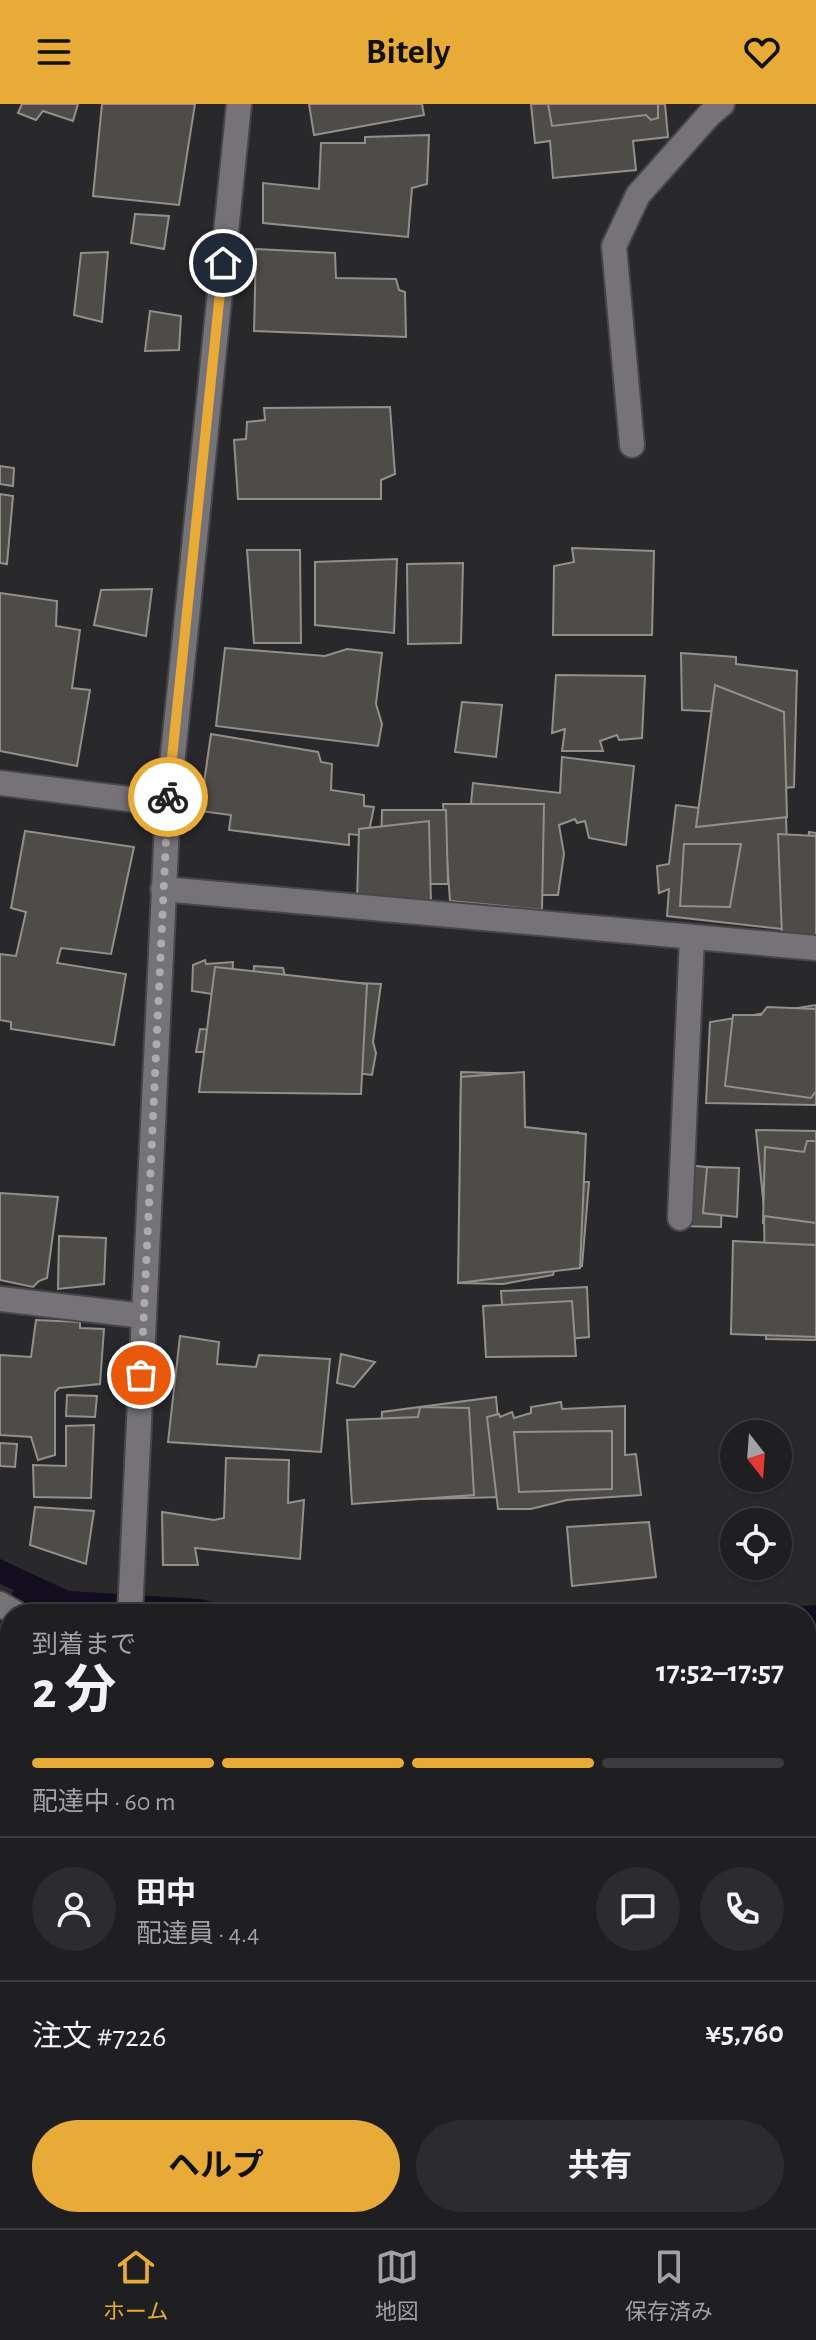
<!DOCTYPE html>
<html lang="ja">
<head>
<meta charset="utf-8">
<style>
	body { margin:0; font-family:"Alegreya Sans","Noto Sans JP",sans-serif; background:#2c2b2d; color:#f1f3f6; height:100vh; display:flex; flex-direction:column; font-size:30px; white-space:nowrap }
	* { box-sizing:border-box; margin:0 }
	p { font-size:26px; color:#a1a2a5 }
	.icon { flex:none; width:44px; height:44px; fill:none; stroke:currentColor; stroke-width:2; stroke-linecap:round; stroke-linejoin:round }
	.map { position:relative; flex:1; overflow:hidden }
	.panel { position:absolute; left:0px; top:1500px; width:816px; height:624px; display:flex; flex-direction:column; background:#1f1e20; border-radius:32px 32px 0 0; box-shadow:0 2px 6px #0004,0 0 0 2px #3c3c3e }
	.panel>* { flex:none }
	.needle { width:52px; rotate:163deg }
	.tools { position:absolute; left:720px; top:1316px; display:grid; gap:16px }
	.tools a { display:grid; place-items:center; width:72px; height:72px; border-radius:50%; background:#1f1e20; box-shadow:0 2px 6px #0004,0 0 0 2px #3c3c3e; font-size:40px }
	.pin { position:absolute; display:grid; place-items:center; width:68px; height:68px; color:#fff; margin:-34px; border:4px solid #fff; border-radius:50%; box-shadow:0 2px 8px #0007 }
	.courier { position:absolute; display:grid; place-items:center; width:80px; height:80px; margin:-40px; border:6px solid #e8ab37; border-radius:50%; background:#fff; color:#222; box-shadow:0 2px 10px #0007 }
	.head em { font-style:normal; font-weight:700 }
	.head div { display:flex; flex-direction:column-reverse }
	.head { display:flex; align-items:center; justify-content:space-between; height:136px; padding:0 32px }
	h1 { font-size:52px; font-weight:700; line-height:60px }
	.bar { display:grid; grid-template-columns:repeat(4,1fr); gap:12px 8px; align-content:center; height:96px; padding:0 32px }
	.bar i { height:10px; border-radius:6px; background:#3c3c3e }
	.bar .current { background:#e8ab37 }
	.bar p { grid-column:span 4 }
	.line { display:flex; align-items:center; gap:20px; padding:0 32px; border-top:2px solid #3c3c3e }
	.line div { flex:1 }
	.round { display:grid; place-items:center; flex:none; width:84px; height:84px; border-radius:42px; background:#2c2b2d }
	.cta { display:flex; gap:16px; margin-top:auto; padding:16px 32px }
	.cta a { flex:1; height:92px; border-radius:48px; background:#e8ab37; color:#111; font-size:32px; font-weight:700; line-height:92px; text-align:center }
	.cta a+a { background:#2c2b2d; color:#f1f3f6 }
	header { display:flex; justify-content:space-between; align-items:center; height:104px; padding:0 32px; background:#e8ab37; color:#111; font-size:36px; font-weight:700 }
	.dock { display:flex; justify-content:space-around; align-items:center; height:112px; border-top:2px solid #3c3c3e; background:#1f1e20; font-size:22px; color:#a1a2a5 }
	.dock a { display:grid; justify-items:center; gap:4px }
	.dock .current { color:#e8ab37 }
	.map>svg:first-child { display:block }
</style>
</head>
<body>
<header><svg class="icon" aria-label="menu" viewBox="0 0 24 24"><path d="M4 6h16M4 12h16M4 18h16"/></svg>Bitely<svg class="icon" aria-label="heart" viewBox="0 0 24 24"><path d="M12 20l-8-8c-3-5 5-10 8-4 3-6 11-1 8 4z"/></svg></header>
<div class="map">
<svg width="816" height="2124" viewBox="0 0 816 2124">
	<rect width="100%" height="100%" fill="#29282b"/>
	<g fill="#140c1f">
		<polygon points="0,1455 69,1487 200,1495 262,1510 10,1510 10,1626 0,1645 0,1507 14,1486 0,1480"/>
		<polygon points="816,1501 816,1544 806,1545 806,1510 713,1510"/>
	</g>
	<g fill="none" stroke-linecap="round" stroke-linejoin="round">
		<polyline stroke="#140c1f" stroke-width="18" points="685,2124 688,2114"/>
	</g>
	<g fill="#4e4c48" stroke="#93908c" stroke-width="2">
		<polygon points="22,0 78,0 73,17 43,7 36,16 18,9"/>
		<polygon points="102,0 195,0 179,101 93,92"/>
		<polygon points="309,0 422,0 424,11 314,31"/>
		<polygon points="531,0 665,0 668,33 633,37 636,66 553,74 550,37 535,39"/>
		<polygon points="548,0 658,0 658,14 651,16 646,11 552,22"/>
		<polygon points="429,31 427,80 412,84 408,133 263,119 263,79 319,85 321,39 365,39 365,33"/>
		<polygon points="135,110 169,112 164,145 131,139"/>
		<polygon points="256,145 335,149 336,174 396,175 399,186 405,188 406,233 254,227"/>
		<polygon points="108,148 102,218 74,211 81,149"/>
		<polygon points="150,207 181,212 179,246 145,247"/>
		<polygon points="390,303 395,370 381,376 381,395 238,395 234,336 246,335 247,318 265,316 264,304"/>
		<polygon points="0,362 14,364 13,382 0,380"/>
		<polygon points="0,390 13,392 7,460 0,459"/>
		<polygon points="572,444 654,447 652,531 553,531 554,462 574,458"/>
		<polygon points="247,446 300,446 301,539 254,539"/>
		<polygon points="397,455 394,529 315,521 315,458"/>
		<polygon points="463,459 461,539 408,540 407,460"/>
		<polygon points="152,485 146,532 94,521 101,486"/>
		<polygon points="0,489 57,497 56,522 80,526 72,584 90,586 77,662 0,647"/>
		<polygon points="225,544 325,552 347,545 382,549 376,600 382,620 378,642 216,622"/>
		<polygon points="681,549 736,553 736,560 797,567 794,683 785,684 787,742 808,738 809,728 816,729 816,829 667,812 669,785 659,789 657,762 669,760 676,701 732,708 725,608 682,606"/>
		<polygon points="556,571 645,572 642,634 619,636 617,631 600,637 603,647 562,647 565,625 552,629"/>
		<polygon points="715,581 784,608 787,713 696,723"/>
		<polygon points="462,598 502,601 496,653 455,648"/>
		<polygon points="211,630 318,648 321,658 332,660 331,686 364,691 364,702 374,703 368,732 349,730 349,741 229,726 231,711 200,707"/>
		<polygon points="562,653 634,662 626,741 589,734 585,717 577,719 575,715 559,721 564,750 558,791 540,791 537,799 462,791 473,679 560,689"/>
		<polygon points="443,700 544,700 542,806 450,797"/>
		<polygon points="382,706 446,706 448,780 380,780"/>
		<polygon points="429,717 431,800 357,799 359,725"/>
		<polygon points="25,727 134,743 111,850 61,844 57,859 126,870 114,941 11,925 11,918 0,916 0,850 16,852 26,808 11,804"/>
		<polygon points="778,730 816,732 816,831 782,831"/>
		<polygon points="684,740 741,740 730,803 680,802"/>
		<polygon points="205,856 206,860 233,858 232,877 219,881 219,891 192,887 193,861"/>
		<polygon points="254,862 283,864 286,876 381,880 373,938 376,949 372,971 225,954 219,948 196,948 200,925 226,926 227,895 252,898"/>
		<polygon points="215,863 367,880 361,990 199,988"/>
		<polygon points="816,901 816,1001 706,999 710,918"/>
		<polygon points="767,903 816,905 816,987 811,994 725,982 733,911 761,911"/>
		<polygon points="461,968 524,970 523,1030 578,1028 580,1078 589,1078 582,1162 555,1164 553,1171 503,1180 459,1179"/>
		<polygon points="524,968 525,1023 586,1030 580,1164 458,1179 461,973"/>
		<polygon points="756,1026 816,1027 816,1110 764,1104"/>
		<polygon points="807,1037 816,1037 816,1120 763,1119 765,1043 804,1048"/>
		<polygon points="688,1061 723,1065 721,1123 679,1122"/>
		<polygon points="707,1063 739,1064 737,1113 703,1109"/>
		<polygon points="0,1089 58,1093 47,1174 39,1177 33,1183 0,1176"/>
		<polygon points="764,1112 816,1119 816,1236 766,1235"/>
		<polygon points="59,1132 106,1134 104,1180 58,1185"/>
		<polygon points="733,1137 816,1141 816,1233 731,1230"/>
		<polygon points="587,1183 589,1233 505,1241 501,1187"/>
		<polygon points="572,1197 576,1252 486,1253 483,1202"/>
		<polygon points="36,1216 80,1218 80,1224 104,1225 100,1280 59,1284 55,1288 55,1351 38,1356 31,1333 0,1331 0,1251 31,1253"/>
		<polygon points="180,1232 219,1238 217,1260 256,1263 259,1251 330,1255 321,1348 168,1338"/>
		<polygon points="341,1250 375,1258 354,1283 337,1279"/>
		<polygon points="67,1291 97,1292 95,1313 66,1312"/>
		<polygon points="496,1293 505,1393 379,1396 382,1308"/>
		<polygon points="561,1298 562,1305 625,1302 625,1351 636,1350 641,1391 567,1396 531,1405 498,1405 487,1313 499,1310 500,1313 512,1308 514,1314 531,1309 531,1303"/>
		<polygon points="420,1303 469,1304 474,1391 352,1400 347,1316 418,1313"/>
		<polygon points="94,1321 91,1394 34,1393 33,1361 66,1362 66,1322"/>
		<polygon points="612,1327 612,1385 519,1388 514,1328"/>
		<polygon points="0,1339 17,1340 15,1363 0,1362"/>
		<polygon points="226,1354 289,1356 288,1399 304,1396 300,1455 195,1444 198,1461 163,1461 162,1408 214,1416 224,1414"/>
		<polygon points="35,1403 94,1407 86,1460 30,1441"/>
		<polygon points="649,1418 656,1473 572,1482 567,1423"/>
		<polygon points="1,1704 10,1705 10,1740 0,1739"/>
		<polygon points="10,1769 10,1822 0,1822 0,1770"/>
		<polygon points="0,1868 9,1869 10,1874 10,2013 0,2013"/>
		<polygon points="0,2059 10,2059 10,2114 63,2114 64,2124 0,2124"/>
		<polygon points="163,2114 314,2114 314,2124 154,2124 154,2119 163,2117"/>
		<polygon points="390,2114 466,2114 467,2124 390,2124"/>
		<polygon points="481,2114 651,2114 652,2124 481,2124"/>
	</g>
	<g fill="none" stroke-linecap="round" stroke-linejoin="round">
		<defs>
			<g id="minor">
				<polyline points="632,341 614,142 638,91 709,11 722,0"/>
				<polyline points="0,679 168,700"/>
				<polyline points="163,785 816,844"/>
				<polyline points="680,1114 692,833"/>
				<polyline points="0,1195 144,1212"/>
				<polyline points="0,1500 17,1510"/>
				<polyline points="130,1510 168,700 239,0"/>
				<polyline points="806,1765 816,1765"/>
				<polyline points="104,2124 104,2114"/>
			</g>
		</defs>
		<use href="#minor" stroke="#484649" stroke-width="28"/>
		<use href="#minor" stroke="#757377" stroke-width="24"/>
	</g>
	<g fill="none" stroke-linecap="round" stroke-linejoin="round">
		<polyline stroke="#acabad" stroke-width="8" stroke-dasharray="0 14.4" points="141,1271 168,693"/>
		<polyline stroke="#e8ab37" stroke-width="10" points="168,693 223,159"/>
	</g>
</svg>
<div class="tools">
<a><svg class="needle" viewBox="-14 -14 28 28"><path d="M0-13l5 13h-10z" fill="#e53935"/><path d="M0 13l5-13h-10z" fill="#a1a2a5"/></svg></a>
<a><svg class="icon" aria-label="locate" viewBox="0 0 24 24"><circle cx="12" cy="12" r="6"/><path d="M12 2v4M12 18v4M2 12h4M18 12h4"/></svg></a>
</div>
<div class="pin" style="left:141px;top:1271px;background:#ea580c"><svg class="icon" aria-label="bag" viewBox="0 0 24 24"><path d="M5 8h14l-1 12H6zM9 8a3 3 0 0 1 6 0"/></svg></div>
<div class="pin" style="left:223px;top:159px;background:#1f2937"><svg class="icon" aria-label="home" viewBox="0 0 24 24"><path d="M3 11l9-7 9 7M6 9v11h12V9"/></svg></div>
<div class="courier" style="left:168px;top:693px"><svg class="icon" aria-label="bike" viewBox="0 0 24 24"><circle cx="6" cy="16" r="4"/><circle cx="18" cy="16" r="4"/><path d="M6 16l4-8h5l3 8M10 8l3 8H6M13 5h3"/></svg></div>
<section class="panel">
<div class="head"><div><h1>2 分</h1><p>到着まで</p></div><em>17:52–17:57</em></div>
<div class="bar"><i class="current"></i><i class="current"></i><i class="current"></i><i></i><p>配達中 · 60 m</p></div>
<div class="line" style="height:144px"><a class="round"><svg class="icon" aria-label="person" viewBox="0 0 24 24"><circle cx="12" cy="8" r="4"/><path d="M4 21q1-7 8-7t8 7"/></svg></a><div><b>田中</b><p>配達員 · 4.4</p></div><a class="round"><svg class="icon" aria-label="chat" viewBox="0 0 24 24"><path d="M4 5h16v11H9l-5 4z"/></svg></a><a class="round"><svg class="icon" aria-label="phone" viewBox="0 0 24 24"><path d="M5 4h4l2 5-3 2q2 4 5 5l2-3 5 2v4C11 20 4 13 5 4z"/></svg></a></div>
<div class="line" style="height:104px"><div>注文 #7226</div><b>¥5,760</b></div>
<div class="cta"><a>ヘルプ</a><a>共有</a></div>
</section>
</div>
<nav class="dock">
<a class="current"><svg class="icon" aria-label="home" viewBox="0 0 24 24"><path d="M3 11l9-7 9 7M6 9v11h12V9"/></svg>ホーム</a>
<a><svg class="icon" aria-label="map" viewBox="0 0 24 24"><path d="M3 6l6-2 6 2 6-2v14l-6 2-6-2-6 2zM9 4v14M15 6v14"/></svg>地図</a>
<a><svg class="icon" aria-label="saved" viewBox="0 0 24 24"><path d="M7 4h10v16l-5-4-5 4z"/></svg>保存済み</a>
</nav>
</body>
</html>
